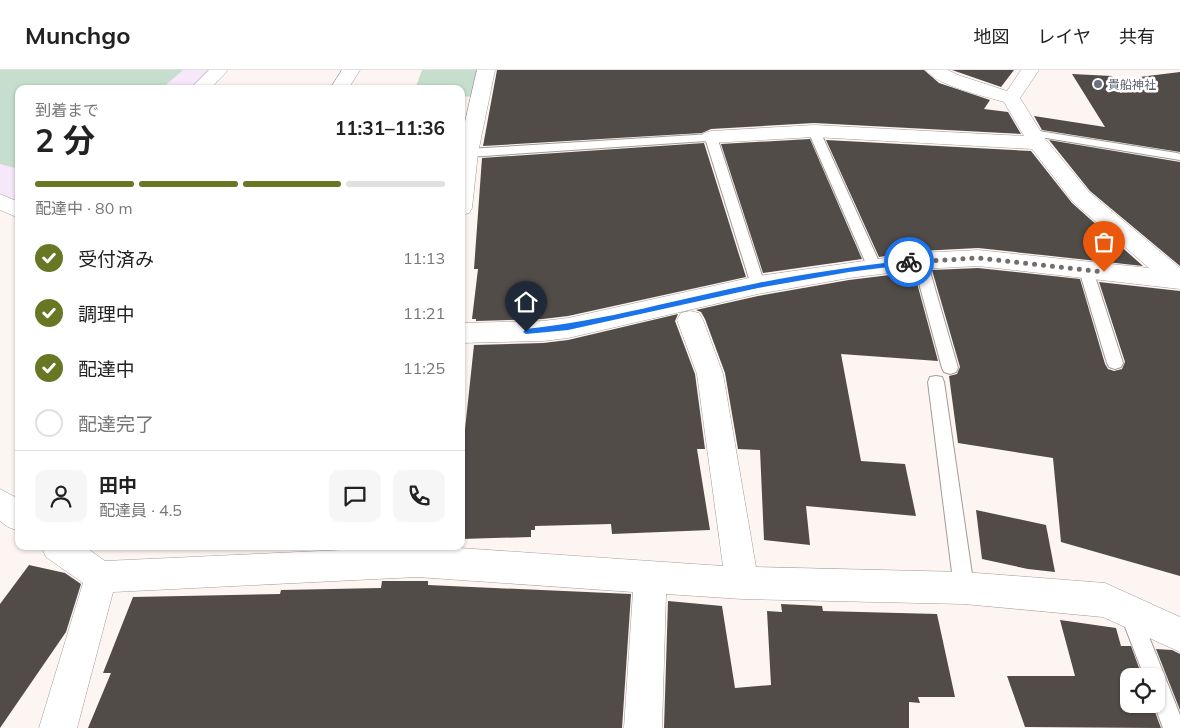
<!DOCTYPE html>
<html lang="ja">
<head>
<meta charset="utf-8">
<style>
	body { margin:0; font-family:Mulish,"Noto Sans JP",sans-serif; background:#f6f6f6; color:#222; height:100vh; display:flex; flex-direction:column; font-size:19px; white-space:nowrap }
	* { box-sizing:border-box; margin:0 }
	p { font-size:16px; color:#767676 }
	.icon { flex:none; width:28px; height:28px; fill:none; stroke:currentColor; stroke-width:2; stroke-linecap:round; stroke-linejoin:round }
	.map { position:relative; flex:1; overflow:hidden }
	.panel { position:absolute; left:15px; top:15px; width:450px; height:465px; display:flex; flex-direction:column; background:#fff; border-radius:10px; box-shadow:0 1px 4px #0004 }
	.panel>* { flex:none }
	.fabs { position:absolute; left:1120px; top:598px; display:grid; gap:10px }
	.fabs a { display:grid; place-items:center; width:45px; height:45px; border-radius:10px; background:#fff; box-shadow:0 1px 4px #0004; font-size:25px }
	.pin { position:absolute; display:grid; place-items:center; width:42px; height:42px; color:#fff; margin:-51px -21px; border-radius:50% 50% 50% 0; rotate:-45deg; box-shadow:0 0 5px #0007 }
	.pin .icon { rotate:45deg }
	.courier { position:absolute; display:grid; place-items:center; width:50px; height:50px; margin:-25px; border:4px solid #1a73e8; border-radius:50%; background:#fff; color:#222; box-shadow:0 1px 6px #0007 }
	.head em { font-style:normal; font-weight:700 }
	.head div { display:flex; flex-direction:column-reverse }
	.head { display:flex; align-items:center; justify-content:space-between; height:85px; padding:0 20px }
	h1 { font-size:32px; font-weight:700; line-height:38px }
	.bar { display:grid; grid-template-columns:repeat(4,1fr); gap:8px 5px; align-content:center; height:60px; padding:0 20px }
	.bar i { height:6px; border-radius:4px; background:#e0e0e0 }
	.bar .current { background:#687723 }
	.bar p { grid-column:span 4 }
	.line { display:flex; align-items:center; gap:12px; padding:0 20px; border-top:1px solid #e0e0e0 }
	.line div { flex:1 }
	.round { display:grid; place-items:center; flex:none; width:52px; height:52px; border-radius:10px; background:#f6f6f6 }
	ol { padding:0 20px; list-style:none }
	li { display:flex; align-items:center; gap:15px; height:55px }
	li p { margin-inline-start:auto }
	li .icon { padding:5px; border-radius:50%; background:#687723; color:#fff; stroke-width:4 }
	li:last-child { color:#767676 }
	li i { width:28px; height:28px; border:2px solid #e0e0e0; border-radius:50% }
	header { display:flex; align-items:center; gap:30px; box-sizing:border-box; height:70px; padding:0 25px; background:#fff; border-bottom:1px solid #e0e0e0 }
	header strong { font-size:24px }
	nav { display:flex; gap:28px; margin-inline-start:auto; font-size:18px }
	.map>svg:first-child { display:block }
</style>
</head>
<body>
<header>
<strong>Munchgo</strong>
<nav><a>地図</a><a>レイヤ</a><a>共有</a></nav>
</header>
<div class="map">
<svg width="1180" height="658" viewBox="0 0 1180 658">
	<rect width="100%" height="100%" fill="#fdf5f2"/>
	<polygon fill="#f6e7fa" points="0,0 210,0 189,19 19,19 19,134 0,123"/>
	<g fill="#c6decd">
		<polygon points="0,0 183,0 161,19 19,19 19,99 0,94"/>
		<polygon points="422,0 483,0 476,27 461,26 461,19 415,19"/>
	</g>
	<g fill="#524c49">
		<polygon points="497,0 924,0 939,13 990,30 984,39 1008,42 1021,64 814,53 711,59 702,63 483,76"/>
		<polygon points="952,0 1014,0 1001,17"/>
		<polygon points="1180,2 1180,82 1042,60 1034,46 1105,57 1072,4 1112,6 1115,10"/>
		<polygon points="810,69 862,189 763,203 721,74"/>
		<polygon points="826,70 1031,81 1072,133 1143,196 978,178 920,181 879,187"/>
		<polygon points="1049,70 1180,92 1180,196 1090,121"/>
		<polygon points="704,73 746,207 568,246 543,249 476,251 476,249 472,249 478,199 474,199 482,88"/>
		<polygon points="978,198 1080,209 1105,294 1108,299 1114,301 1122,299 1125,292 1099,212 1180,221 1180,506 1061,472 1053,388 958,373 949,306 957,304 960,297 932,200"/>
		<polygon points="914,202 938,291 841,284 861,391 905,394 916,446 806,436 810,475 764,470 760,380 738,379 725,303 705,249 701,242 696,240 758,226 849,210"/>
		<polygon points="678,244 675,251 695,304 705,379 697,379 710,460 612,464 611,454 535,456 535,460 531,460 531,467 461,469 461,378 463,378 474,275 543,273 568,270"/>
		<polygon points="976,440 1046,455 1055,502 1028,499 982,489"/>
		<polygon points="29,495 65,503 81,514 66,562 0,658 0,534"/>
		<polygon points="382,511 428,511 428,515 631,524 622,658 88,658 111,603 103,603 133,527 280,524 281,520 381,518"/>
		<polygon points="668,531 722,536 735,618 771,615 767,541 782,542 781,534 822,536 823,541 937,544 955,627 918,627 920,633 909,632 909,658 664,658"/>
		<polygon points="1060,550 1116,558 1121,576 1131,576 1142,606 1129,606 1129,634 1152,634 1161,658 1025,657 1007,606 1075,606"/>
		<polygon points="1156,579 1172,580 1180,584 1180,640"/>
	</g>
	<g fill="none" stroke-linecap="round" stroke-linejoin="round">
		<defs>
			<g id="lane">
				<polygon points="814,58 820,61 881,196 879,199 869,199 867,196 808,61"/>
				<polygon points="1032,60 1177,83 1180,84 1180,90 1028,65 1026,63"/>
				<polygon points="711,64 717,67 765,215 763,219 753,219 751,215 706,71 468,87 462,83 468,79"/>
				<polygon points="920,186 925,188 927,191 958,298 956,302 950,304 944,302 942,298 913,191 915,188"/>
				<polygon points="1086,195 1091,197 1093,200 1123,293 1121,297 1115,299 1109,297 1107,293 1079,200 1081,197"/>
				<polygon points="936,306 942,307 944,312 974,518 971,525 964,528 957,525 954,518 928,312 930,307"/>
				<polygon points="1130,534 1137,537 1140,544 1180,645 1180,658 1163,658 1154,634 1156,634 1156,606 1144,606 1120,544 1123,537"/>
			</g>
			<g id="street">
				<polygon points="209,0 228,0 210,19 190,19"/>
				<polygon points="342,0 360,0 348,19 330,19"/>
				<polygon points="477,0 495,0 478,83 472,138 469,143 461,145 461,69"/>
				<path d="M 926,0 L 948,0 L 958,5 L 1007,21 L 1021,0 L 1039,0 L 1020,28 L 1046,70 L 1089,122 L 1180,198 L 1180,219 L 978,196 L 920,199 L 849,208 L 758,224 L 568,268 L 543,271 L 461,273 L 461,253 L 543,251 L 568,248 L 758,206 L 920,183 L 978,180 L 1149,198 L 1073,132 L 1032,79 L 814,67 L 711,73 L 704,71 L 701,67 L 704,63 L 711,61 L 814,55 L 1024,66 L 1004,32 C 985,26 937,16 926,0 Z"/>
				<polygon points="0,124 19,132 19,148 0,140"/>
				<polygon points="690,241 699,243 703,250 723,304 756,497 964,502 1105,513 1180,547 1180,582 1103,547 964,534 742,529 666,524 662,658 624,658 633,522 417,507 113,522 77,658 39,658 83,513 46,487 41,476 84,476 105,491 430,476 723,496 697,304 677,250 681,243"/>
				<polygon points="0,419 19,429 19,461 8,457 0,451"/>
			</g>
		</defs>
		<use href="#lane" stroke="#a29b98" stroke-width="2"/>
		<use href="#street" stroke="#a29b98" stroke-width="1"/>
		<use href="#lane" fill="#fff" fill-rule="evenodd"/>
		<use href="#street" fill="#fff" fill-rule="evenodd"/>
	</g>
	<path fill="#1a73e8" d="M 909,190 L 913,192 L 912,194 L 849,202 L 758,218 L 568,260 L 526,264 L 523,262 L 526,259 C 605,251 681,228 758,213 C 808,203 859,196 909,190 Z"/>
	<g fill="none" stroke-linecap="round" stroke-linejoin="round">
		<polyline stroke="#736e6c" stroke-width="5" stroke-dasharray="0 9" points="909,192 978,188 1104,202"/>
	</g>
	<circle fill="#6b7280" stroke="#fff" stroke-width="2" cx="1098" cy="14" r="5"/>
	<g text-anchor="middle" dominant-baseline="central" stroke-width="5" stroke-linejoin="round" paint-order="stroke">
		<g font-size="12" fill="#5b616d" stroke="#fff" text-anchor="start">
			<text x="1108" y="14">貴船神社</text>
		</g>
	</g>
</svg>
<div class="fabs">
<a><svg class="icon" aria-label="locate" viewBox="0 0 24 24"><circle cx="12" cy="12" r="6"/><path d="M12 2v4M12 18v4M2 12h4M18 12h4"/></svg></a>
</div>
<div class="pin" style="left:1104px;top:202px;background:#ea580c"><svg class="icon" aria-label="bag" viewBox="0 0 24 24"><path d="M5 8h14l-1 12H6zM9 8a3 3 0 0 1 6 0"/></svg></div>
<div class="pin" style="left:526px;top:262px;background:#1f2937"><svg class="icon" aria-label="home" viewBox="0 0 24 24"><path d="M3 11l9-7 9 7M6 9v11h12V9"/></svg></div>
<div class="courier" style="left:909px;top:192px"><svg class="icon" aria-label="bike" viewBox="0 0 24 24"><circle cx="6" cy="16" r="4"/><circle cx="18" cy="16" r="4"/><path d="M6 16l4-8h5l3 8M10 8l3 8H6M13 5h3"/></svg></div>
<section class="panel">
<div class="head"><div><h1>2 分</h1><p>到着まで</p></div><em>11:31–11:36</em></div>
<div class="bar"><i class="current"></i><i class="current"></i><i class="current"></i><i></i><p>配達中 · 80 m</p></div>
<ol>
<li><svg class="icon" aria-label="check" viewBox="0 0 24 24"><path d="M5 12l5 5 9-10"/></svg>受付済み<p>11:13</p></li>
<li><svg class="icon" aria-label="check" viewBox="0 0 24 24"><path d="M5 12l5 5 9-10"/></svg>調理中<p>11:21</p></li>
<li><svg class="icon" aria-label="check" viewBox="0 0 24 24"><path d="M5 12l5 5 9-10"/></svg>配達中<p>11:25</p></li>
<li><i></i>配達完了</li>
</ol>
<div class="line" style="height:90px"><a class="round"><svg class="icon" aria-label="person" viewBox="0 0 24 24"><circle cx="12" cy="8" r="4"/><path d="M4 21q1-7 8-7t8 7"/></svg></a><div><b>田中</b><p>配達員 · 4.5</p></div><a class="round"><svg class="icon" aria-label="chat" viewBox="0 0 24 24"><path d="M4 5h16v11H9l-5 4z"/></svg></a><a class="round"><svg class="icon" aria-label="phone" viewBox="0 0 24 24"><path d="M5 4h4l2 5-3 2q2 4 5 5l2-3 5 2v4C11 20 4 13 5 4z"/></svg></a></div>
</section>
</div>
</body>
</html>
